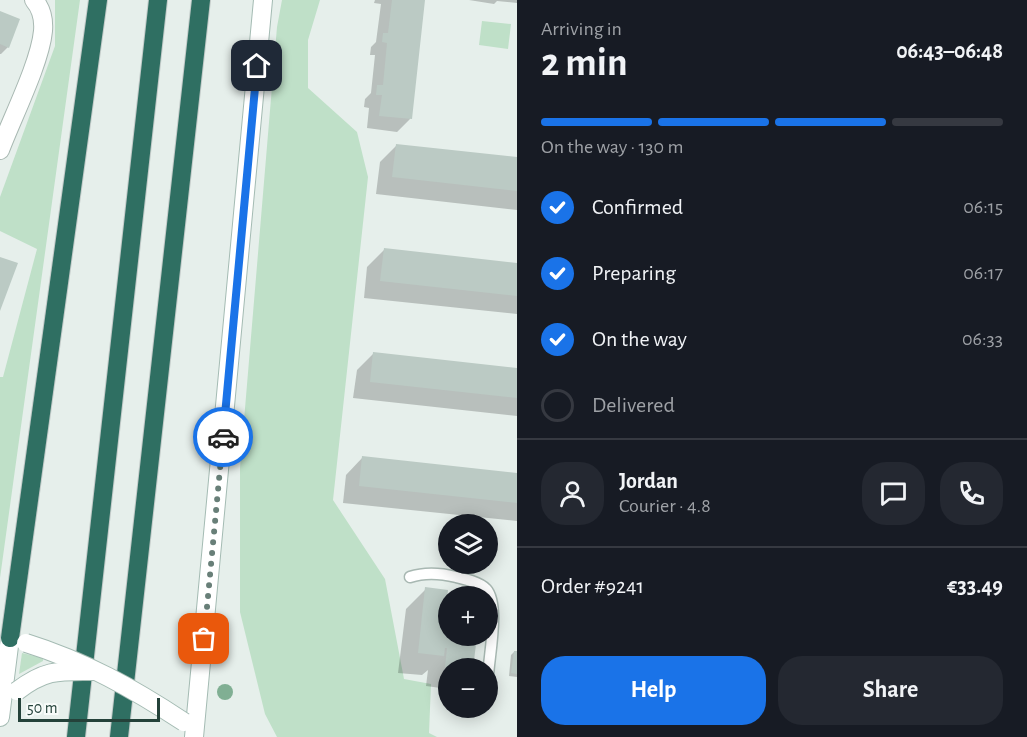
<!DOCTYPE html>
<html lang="en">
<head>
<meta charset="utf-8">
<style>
	body { margin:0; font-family:"Alegreya Sans",sans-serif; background:#242831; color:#f1f3f6; height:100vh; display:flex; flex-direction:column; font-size:22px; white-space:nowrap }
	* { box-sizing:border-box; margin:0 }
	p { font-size:20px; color:#9ea1a6 }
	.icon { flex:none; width:33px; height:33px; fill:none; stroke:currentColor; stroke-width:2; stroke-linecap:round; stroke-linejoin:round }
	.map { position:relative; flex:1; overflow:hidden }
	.details { display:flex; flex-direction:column; background:#171b24; width:510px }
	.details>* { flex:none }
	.tools { position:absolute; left:438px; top:514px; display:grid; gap:12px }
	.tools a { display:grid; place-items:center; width:60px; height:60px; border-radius:50%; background:#171b24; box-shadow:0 3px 15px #0003; font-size:30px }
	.scale { position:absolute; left:18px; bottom:15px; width:142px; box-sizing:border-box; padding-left:6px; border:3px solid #24423a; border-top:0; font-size:16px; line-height:21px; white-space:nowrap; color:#24423a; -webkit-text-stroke:4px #f7fbf9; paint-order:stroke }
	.pin { position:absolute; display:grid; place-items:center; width:51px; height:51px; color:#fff; margin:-26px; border-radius:12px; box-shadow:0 3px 9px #0006 }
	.courier { position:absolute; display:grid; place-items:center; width:60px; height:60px; margin:-30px; border:4px solid #1a73e8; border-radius:50%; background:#fff; color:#222; box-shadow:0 2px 8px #0007 }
	.overview em { font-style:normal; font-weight:700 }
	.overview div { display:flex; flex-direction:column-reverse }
	.overview { display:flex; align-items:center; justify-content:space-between; height:102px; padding:0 24px }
	h1 { font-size:39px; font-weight:700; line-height:45px }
	.bar { display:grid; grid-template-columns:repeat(4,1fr); gap:9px 6px; align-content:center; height:72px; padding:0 24px }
	.bar i { height:8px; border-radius:4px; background:#363941 }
	.bar .selected { background:#1a73e8 }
	.bar p { grid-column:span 4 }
	.line { display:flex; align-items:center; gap:15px; padding:0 24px; border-top:2px solid #363941 }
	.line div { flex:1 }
	.round { display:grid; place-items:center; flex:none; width:63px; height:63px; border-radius:24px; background:#242831 }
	ol { padding:0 24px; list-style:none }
	li { display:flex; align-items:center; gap:18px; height:66px }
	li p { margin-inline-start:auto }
	li .icon { padding:6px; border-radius:50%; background:#1a73e8; color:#fff; stroke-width:4 }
	li:last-child { color:#9ea1a6 }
	li i { width:33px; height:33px; border:3px solid #363941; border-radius:50% }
	.primary-button { display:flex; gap:12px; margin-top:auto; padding:12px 24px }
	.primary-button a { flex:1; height:69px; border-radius:24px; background:#1a73e8; color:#fff; font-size:24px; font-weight:700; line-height:69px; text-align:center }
	.primary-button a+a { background:#242831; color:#f1f3f6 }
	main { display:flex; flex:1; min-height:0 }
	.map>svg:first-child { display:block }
</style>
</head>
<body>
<main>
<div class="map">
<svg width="517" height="737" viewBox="0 0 517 737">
	<rect width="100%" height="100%" fill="#e6efeb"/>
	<g fill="#bfe0c8">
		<polygon points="55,0 80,0 0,578 0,377 3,377 37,249 0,231 0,197 55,46"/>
		<polygon points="282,0 320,0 308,40 308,88 357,132 368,177 333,500 385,579 404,679 431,684 429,733 437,737 277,737 265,714 240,612 240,468 277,27"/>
		<polygon points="482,21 511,24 508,49 479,45"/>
		<polygon points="22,653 43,658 43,661 19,674"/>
	</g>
	<g fill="#0003">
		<polygon points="375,0 424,0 410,119 397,132 367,128 369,108 364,107 365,99 371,93 375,55 370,55 371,47 376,42 381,4 374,3"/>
		<polygon points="469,0 517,0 517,3 497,1 494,4"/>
		<polygon points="0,13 8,47 1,54 0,54"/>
		<polygon points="397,145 517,159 517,210 376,194 380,162"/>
		<polygon points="384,250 517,264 517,314 364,298 367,267"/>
		<polygon points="374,353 517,369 517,416 353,398 357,370"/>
		<polygon points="363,457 517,474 517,521 343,503 346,475"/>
		<polygon points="426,589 444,610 448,611 448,636 476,636 472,669 448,669 448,689 426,686 428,670 422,675 398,673 406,609"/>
		<polygon points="514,652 517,653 517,677 509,676 511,655"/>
	</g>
	<g fill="#bbcac4">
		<polygon points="392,0 425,0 412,119 379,116 382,95 376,95 377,85 383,85 387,43 382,42 383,33 388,33"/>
		<polygon points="0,11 20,19 9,48 0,44"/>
		<polygon points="396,144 517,157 517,191 392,177"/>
		<polygon points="384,248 517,263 517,296 380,281"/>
		<polygon points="0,257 18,263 0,311"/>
		<polygon points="373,352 517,368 517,398 370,382"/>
		<polygon points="362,456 517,473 517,503 359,486"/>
		<polygon points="425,587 448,590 446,609 448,609 448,636 477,636 473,669 445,667 447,648 445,648 444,656 418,653"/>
		<polygon points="514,651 517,651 517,674 511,673"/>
	</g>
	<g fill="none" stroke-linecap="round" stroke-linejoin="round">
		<defs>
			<path id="service" d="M 410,577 C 425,572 440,573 456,577 C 465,579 479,582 486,589 C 500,604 489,656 488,676"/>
			<path id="minor" d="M 0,150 C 12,118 40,63 43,31 C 44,19 41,8 34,0"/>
			<g id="secondary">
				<polyline points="0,717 10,638"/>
				<polyline points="194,737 263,0"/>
			</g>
			<g id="motorway">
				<polyline points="10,638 98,0"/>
				<polyline points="76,737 158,0"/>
				<polyline points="119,737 201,0"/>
			</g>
		</defs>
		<use href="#service" stroke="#a8b8b2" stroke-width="13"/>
		<use href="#minor" stroke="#a8b8b2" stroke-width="20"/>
		<use href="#secondary" stroke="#a4bbb3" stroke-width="20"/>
		<use href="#motorway" stroke="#c2cac8" stroke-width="20"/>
		<use href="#service" stroke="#fff" stroke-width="10"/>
		<use href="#minor" stroke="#fff" stroke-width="18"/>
		<use href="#secondary" stroke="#fff" stroke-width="18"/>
		<use href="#motorway" stroke="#2f6f62" stroke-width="18"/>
		<defs>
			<g id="secondary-bridge">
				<path d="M 26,643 C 84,661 134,689 184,722"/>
				<path d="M 17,691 C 46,669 59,671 94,671"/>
			</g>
		</defs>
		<use href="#secondary-bridge" stroke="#a4bbb3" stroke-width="20" stroke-linecap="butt"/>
		<use href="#secondary-bridge" stroke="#fff" stroke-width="18"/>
	</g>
	<circle fill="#80af93" cx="225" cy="692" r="8"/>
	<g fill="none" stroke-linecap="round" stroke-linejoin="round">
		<polyline stroke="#687f78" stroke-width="6" stroke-dasharray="0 10.8" points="204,639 223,437"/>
		<polyline stroke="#1a73e8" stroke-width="8" points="223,437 257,66"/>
	</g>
</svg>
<div class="tools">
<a><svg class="icon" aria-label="layers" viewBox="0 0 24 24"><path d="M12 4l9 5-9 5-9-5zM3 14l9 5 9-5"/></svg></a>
<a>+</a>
<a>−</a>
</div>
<div class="scale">50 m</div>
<div class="pin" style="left:204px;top:639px;background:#ea580c"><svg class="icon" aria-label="bag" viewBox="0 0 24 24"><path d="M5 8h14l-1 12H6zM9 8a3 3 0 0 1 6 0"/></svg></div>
<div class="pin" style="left:257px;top:66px;background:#1f2937"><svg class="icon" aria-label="home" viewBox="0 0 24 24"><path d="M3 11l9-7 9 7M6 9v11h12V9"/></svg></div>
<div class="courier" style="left:223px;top:437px"><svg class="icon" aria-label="car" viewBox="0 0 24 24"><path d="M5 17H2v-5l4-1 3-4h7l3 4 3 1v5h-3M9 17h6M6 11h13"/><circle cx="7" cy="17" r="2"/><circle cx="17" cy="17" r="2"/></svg></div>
</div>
<section class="details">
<div class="overview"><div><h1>2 min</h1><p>Arriving in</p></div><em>06:43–06:48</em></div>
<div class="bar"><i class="selected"></i><i class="selected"></i><i class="selected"></i><i></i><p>On the way · 130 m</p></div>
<ol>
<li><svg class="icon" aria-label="check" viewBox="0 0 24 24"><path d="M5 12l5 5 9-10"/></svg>Confirmed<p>06:15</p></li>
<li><svg class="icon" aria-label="check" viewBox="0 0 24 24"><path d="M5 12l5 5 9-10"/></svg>Preparing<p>06:17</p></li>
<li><svg class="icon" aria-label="check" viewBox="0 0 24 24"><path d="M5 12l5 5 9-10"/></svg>On the way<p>06:33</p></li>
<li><i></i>Delivered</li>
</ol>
<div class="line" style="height:108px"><a class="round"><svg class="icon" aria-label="person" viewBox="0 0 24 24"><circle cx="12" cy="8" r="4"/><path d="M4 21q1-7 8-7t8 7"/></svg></a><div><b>Jordan</b><p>Courier · 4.8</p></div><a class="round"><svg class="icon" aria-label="chat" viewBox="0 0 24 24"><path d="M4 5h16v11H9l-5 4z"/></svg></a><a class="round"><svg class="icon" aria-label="phone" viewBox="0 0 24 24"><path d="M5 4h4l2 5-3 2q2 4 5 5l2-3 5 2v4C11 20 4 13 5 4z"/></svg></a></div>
<div class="line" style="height:78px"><div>Order #9241</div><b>€33.49</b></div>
<div class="primary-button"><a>Help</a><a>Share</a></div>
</section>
</main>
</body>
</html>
